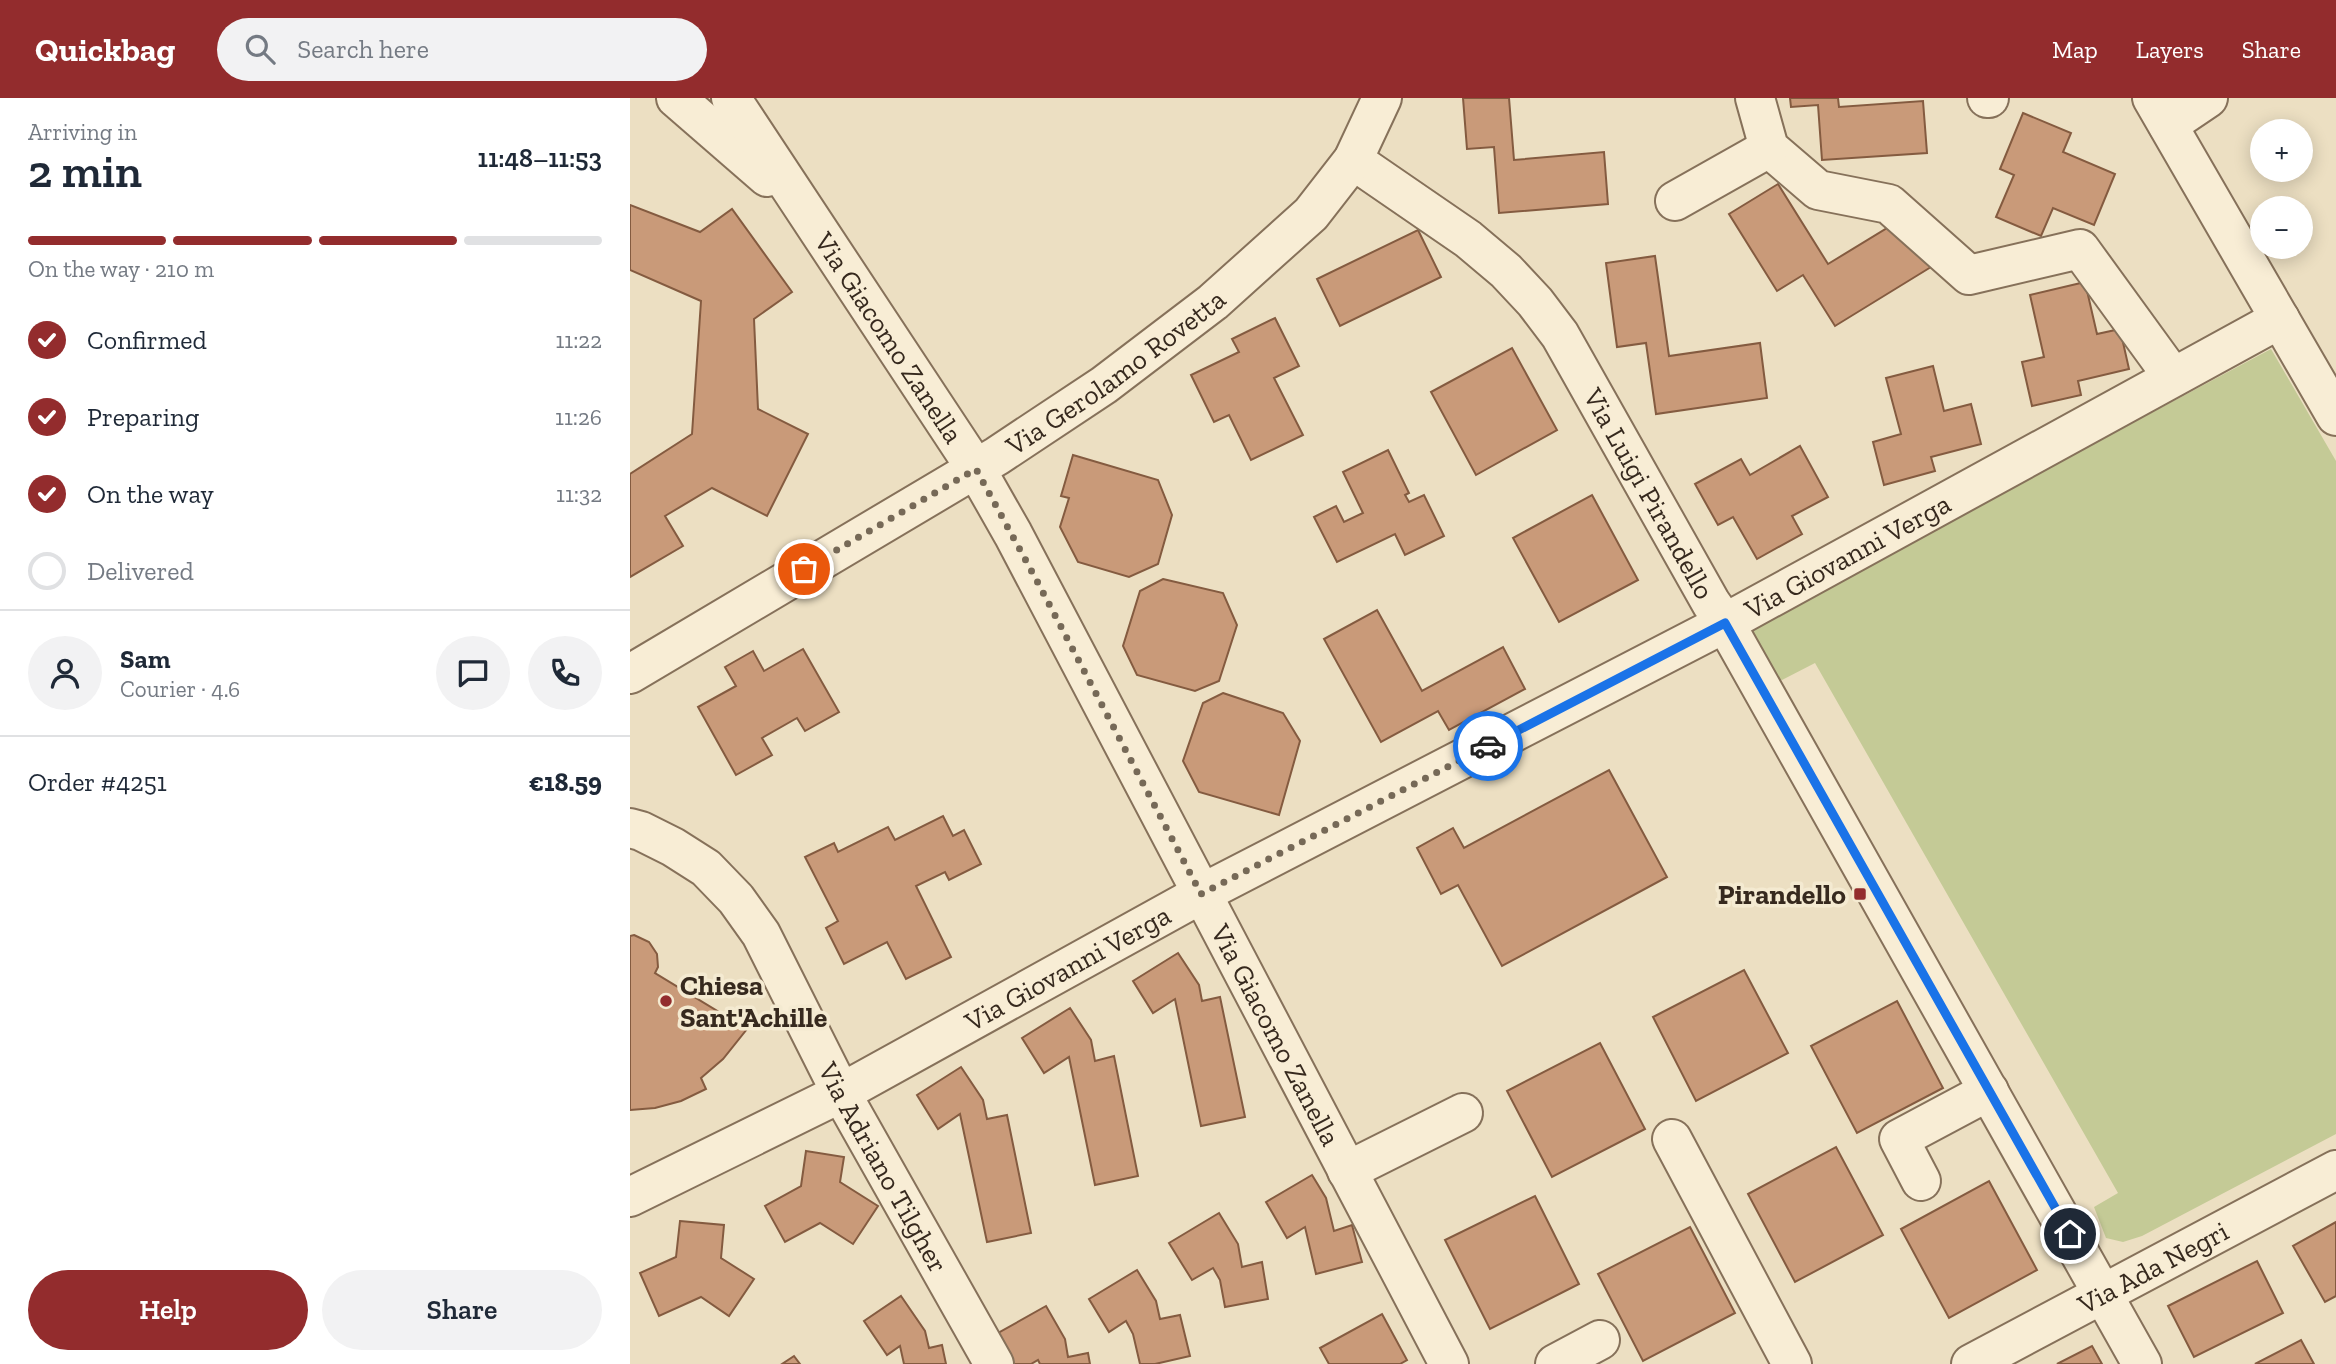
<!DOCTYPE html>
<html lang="en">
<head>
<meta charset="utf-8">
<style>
	body { margin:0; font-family:"Zilla Slab",serif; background:#f2f2f3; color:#1f2937; height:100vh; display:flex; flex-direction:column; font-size:26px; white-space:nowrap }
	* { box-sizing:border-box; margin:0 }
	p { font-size:23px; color:#747a83 }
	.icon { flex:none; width:38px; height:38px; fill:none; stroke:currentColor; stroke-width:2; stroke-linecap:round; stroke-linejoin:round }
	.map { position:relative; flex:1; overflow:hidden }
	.drawer { display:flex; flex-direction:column; background:#fff; width:630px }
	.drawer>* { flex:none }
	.fabs { position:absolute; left:1620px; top:21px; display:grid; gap:14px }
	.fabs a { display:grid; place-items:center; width:63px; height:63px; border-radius:50%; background:#fff; box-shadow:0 4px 18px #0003; font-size:35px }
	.pin { position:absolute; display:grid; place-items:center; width:60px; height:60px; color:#fff; margin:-30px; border:4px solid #fff; border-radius:50%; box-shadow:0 2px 7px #0007 }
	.courier { position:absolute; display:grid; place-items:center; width:70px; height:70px; margin:-35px; border:5px solid #1a73e8; border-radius:50%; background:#fff; color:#222; box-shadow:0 2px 9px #0007 }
	.overview em { font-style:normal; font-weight:600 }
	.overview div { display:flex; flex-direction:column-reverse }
	.overview { display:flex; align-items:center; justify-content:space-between; height:119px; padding:0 28px }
	h1 { font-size:46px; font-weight:600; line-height:52px }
	.bar { display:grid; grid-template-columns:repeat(4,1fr); gap:10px 7px; align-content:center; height:84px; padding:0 28px }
	.bar i { height:9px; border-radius:5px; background:#e0e1e3 }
	.bar .selected { background:#932c2d }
	.bar p { grid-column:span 4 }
	.line { display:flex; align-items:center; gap:18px; padding:0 28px; border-top:2px solid #e0e1e3 }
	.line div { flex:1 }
	.round { display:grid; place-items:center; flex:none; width:74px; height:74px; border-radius:37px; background:#f2f2f3 }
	ol { padding:0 28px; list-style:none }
	li { display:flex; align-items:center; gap:21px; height:77px }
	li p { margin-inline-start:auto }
	li .icon { padding:7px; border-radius:50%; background:#932c2d; color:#fff; stroke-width:4 }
	li:last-child { color:#747a83 }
	li i { width:38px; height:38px; border:4px solid #e0e1e3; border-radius:50% }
	.cta { display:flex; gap:14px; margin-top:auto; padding:14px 28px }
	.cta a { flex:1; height:80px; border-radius:42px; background:#932c2d; color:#fff; font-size:28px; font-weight:600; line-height:80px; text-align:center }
	.cta a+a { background:#f2f2f3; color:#1f2937 }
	header { display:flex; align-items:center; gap:42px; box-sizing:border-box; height:98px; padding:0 35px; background:#932c2d; color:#fff }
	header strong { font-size:33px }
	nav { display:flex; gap:38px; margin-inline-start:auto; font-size:24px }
	.search { width:490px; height:63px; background:#f2f2f3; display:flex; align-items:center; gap:18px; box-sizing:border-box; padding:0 24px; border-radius:38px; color:#747a83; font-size:26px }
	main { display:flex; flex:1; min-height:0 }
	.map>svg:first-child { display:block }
</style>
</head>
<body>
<header>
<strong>Quickbag</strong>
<div class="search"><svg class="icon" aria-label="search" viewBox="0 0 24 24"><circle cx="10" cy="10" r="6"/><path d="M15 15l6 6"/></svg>Search here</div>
<nav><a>Map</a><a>Layers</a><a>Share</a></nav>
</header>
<main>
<section class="drawer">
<div class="overview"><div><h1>2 min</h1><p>Arriving in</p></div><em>11:48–11:53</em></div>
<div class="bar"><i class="selected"></i><i class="selected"></i><i class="selected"></i><i></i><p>On the way · 210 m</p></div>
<ol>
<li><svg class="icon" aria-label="check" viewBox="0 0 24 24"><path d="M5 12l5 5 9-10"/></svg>Confirmed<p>11:22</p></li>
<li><svg class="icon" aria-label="check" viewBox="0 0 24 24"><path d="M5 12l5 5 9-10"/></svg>Preparing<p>11:26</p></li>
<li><svg class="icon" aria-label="check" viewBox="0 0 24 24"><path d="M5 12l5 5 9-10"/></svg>On the way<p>11:32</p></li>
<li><i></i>Delivered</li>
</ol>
<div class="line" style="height:126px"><a class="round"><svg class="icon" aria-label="person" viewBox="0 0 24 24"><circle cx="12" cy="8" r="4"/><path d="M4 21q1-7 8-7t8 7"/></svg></a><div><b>Sam</b><p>Courier · 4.6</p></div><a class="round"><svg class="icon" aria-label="chat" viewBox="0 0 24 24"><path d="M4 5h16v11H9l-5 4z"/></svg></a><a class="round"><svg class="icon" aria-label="phone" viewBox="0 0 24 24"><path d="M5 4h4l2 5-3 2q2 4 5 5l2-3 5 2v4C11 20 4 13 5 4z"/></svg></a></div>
<div class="line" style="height:91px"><div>Order #4251</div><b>€18.59</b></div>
<div class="cta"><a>Help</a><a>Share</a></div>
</section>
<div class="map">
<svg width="1706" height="1266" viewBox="0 0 1706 1266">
	<rect width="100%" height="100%" fill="#ecdfc2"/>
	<polygon fill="#c4ca96" points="1641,251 1706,363 1706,1036 1512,1138 1493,1144 1476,1140 1464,1109 1488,1095 1185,565 1152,582 1137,577 1109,535"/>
	<g fill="#c99a79" stroke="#845b40" stroke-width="2">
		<polygon points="833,0 879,0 884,62 974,54 978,106 869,115 864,49 837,51"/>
		<polygon points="1160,0 1208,0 1209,9 1293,3 1297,55 1192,62 1188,7 1161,9"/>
		<polygon points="1393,15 1441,35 1433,54 1485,76 1464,127 1423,110 1411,138 1366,119 1384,77 1370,71"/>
		<polygon points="1148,86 1198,166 1272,121 1301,169 1205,228 1173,177 1147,193 1099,116"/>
		<polygon points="0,107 70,134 102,111 162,194 124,221 128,311 178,336 137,418 82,390 35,418 53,448 0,479 0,376 62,336 71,203 0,172"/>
		<polygon points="788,132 811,179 710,228 687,181"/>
		<polygon points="1025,158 1039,258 1130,245 1137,300 1026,316 1016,245 987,249 976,165"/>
		<polygon points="1455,184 1467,236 1490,231 1499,271 1448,283 1451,297 1402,308 1392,264 1414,259 1400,197"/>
		<polygon points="645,220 669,268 644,280 673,337 621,362 599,317 584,324 561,277 609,254 602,241"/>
		<polygon points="882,250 927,332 846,377 801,294"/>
		<polygon points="1303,268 1314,313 1341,306 1351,346 1301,359 1305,373 1254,387 1243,344 1271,336 1256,280"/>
		<polygon points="1170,348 1198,399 1162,418 1172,436 1127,461 1103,419 1088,427 1065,386 1111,361 1120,377"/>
		<polygon points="758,352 779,395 775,397 779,404 794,397 814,438 775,457 765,436 707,464 684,419 706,408 714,424 733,415 713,374"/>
		<polygon points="443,357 528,382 542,417 528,466 499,479 448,464 430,429 439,400 431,398"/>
		<polygon points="962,397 1008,482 929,524 883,440"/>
		<polygon points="533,481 593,495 607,527 589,583 565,593 507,577 493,548 510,493"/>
		<polygon points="747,512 792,593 873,549 895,591 819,632 808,613 751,644 694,541"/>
		<polygon points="173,551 209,614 175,633 167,620 132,640 142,657 106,677 68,609 106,588 95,569 123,553 134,573"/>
		<polygon points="593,595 653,615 670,643 649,717 569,694 553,663 573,605"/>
		<polygon points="979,672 1037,779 872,868 828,787 811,796 787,750 823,730 834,750"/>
		<polygon points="313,718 323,738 334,732 351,766 319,782 315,774 286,788 321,859 276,881 257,844 214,866 196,830 208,823 175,759 204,745 208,754 258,729 265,742"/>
		<polygon points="4,837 19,844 27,856 28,869 25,875 117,931 93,961 71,980 76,991 51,1003 25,1010 0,1012 0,838"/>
		<polygon points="548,855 569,887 572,903 590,899 615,1019 571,1028 545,901 523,915 503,883"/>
		<polygon points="1114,872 1158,955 1066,1003 1023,919"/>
		<polygon points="1267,903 1313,990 1227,1035 1181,948"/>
		<polygon points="440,910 461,942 465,963 484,958 508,1078 465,1087 439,959 414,975 392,940"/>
		<polygon points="970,945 1015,1031 922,1079 877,993"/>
		<polygon points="331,969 353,1002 357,1021 377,1017 401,1135 357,1144 330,1016 308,1031 287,997"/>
		<polygon points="1206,1049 1253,1137 1165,1184 1118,1096"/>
		<polygon points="176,1053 214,1059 210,1084 248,1108 223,1146 190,1125 155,1144 135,1108 171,1088"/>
		<polygon points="682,1077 696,1100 704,1133 722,1127 732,1164 686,1176 675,1129 657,1140 636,1104"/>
		<polygon points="1359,1083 1407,1172 1319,1220 1271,1131"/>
		<polygon points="905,1098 949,1186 860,1231 815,1142"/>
		<polygon points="589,1115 608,1146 612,1169 632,1164 638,1201 595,1209 590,1182 583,1170 562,1182 539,1145"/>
		<polygon points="50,1123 94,1127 91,1160 124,1181 99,1218 71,1199 29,1218 10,1175 46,1159"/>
		<polygon points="1706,1124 1706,1198 1695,1204 1663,1148"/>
		<polygon points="1060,1129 1105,1215 1013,1263 968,1176"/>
		<polygon points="1627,1163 1653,1215 1564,1259 1538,1208"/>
		<polygon points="507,1172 526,1203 530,1221 550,1217 560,1258 525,1266 510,1266 503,1236 496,1223 479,1234 459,1201"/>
		<polygon points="271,1198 295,1233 299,1250 312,1247 316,1266 274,1266 270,1248 257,1257 234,1223"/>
		<polygon points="416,1208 435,1241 438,1259 458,1255 460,1266 410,1266 408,1262 401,1266 376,1266 361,1239"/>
		<polygon points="752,1216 777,1262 770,1266 699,1266 690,1250"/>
		<polygon points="1671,1242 1684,1266 1625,1266"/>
		<polygon points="1462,1248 1472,1266 1427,1266"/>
		<polygon points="164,1258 170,1266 152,1266"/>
	</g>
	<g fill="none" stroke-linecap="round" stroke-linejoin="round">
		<defs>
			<g id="minor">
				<polyline points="46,0 137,79"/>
				<path id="s1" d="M 101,0 L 346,371 L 383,436 L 819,1266"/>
				<polyline points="1125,0 1139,50 1188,92 1259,106 1339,177 1450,151 1543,279"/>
				<polyline points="1357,0 1359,0"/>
				<polyline points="1522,0 1706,318"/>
				<polyline points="1538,27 1578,0"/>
				<path id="s2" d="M 723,62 L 838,141 L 876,173 L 905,204 L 930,237 L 1081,505 L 1095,525 L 1512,1266"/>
				<polyline points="1045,103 1139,50"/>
				<path id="s3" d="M 0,576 L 367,358 L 474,287 L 583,204 L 681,116 L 723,62 L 752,0"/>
				<path id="s4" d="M 0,730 L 11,733 L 43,749 L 76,770 L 106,801 L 131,836 L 211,995 L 364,1266"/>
				<polyline points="1042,1041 1162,1266"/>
				<polyline points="717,1073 833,1015"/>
				<polyline points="1291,1083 1269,1041 1359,993"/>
				<path id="s5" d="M 0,1099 L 211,995 L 571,796 L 1095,525 L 1650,221"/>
				<polyline points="925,1266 970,1242"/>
				<path id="s6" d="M 1341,1266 L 1706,1072"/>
			</g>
		</defs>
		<use href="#minor" stroke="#86715a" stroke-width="42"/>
		<use href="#minor" stroke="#f8edd5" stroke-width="38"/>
	</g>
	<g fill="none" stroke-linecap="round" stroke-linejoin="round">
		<polyline stroke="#766957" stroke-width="7" stroke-dasharray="0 12.6" points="174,471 346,371 407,483 571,796 858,648"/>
		<polyline stroke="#1a73e8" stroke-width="9" points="858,648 1095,525 1440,1136"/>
	</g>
	<g fill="#932c2d" stroke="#f4ead1" stroke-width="2.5">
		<rect x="1223" y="789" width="14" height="14" rx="3.5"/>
		<circle cx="36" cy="903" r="7"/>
	</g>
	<g text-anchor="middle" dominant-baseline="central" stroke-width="7" stroke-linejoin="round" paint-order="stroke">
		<g font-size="28" fill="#36291e" stroke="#f4ead1">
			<text stroke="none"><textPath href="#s1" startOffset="287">Via Giacomo Zanella</textPath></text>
			<text stroke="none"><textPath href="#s3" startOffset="572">Via Gerolamo Rovetta</textPath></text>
			<text stroke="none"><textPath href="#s2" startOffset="455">Via Luigi Pirandello</textPath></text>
			<text stroke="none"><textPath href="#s5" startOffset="1376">Via Giovanni Verga</textPath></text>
			<text stroke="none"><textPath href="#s5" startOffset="494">Via Giovanni Verga</textPath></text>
			<text stroke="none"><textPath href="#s1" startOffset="1085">Via Giacomo Zanella</textPath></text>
			<text stroke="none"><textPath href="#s4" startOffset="436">Via Adriano Tilgher</textPath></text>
			<text stroke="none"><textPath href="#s6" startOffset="206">Via Ada Negri</textPath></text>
		</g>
		<g font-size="28" font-weight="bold" fill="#36291e" stroke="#f4ead1" text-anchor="end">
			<text x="1216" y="796">Pirandello</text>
			<text x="50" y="887" text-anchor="start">Chiesa<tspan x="50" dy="32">Sant'Achille</tspan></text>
		</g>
	</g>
</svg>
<div class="fabs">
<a>+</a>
<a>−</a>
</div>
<div class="pin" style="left:174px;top:471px;background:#ea580c"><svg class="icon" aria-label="bag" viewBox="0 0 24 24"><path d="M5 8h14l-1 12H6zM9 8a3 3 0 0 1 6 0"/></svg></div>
<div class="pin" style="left:1440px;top:1136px;background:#1f2937"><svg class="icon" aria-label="home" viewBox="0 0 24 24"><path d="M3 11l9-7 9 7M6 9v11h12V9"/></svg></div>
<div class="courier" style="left:858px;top:648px"><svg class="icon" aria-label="car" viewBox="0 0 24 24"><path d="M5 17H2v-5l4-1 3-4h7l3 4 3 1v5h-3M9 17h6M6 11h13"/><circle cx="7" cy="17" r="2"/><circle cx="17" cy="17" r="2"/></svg></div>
</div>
</main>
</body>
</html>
